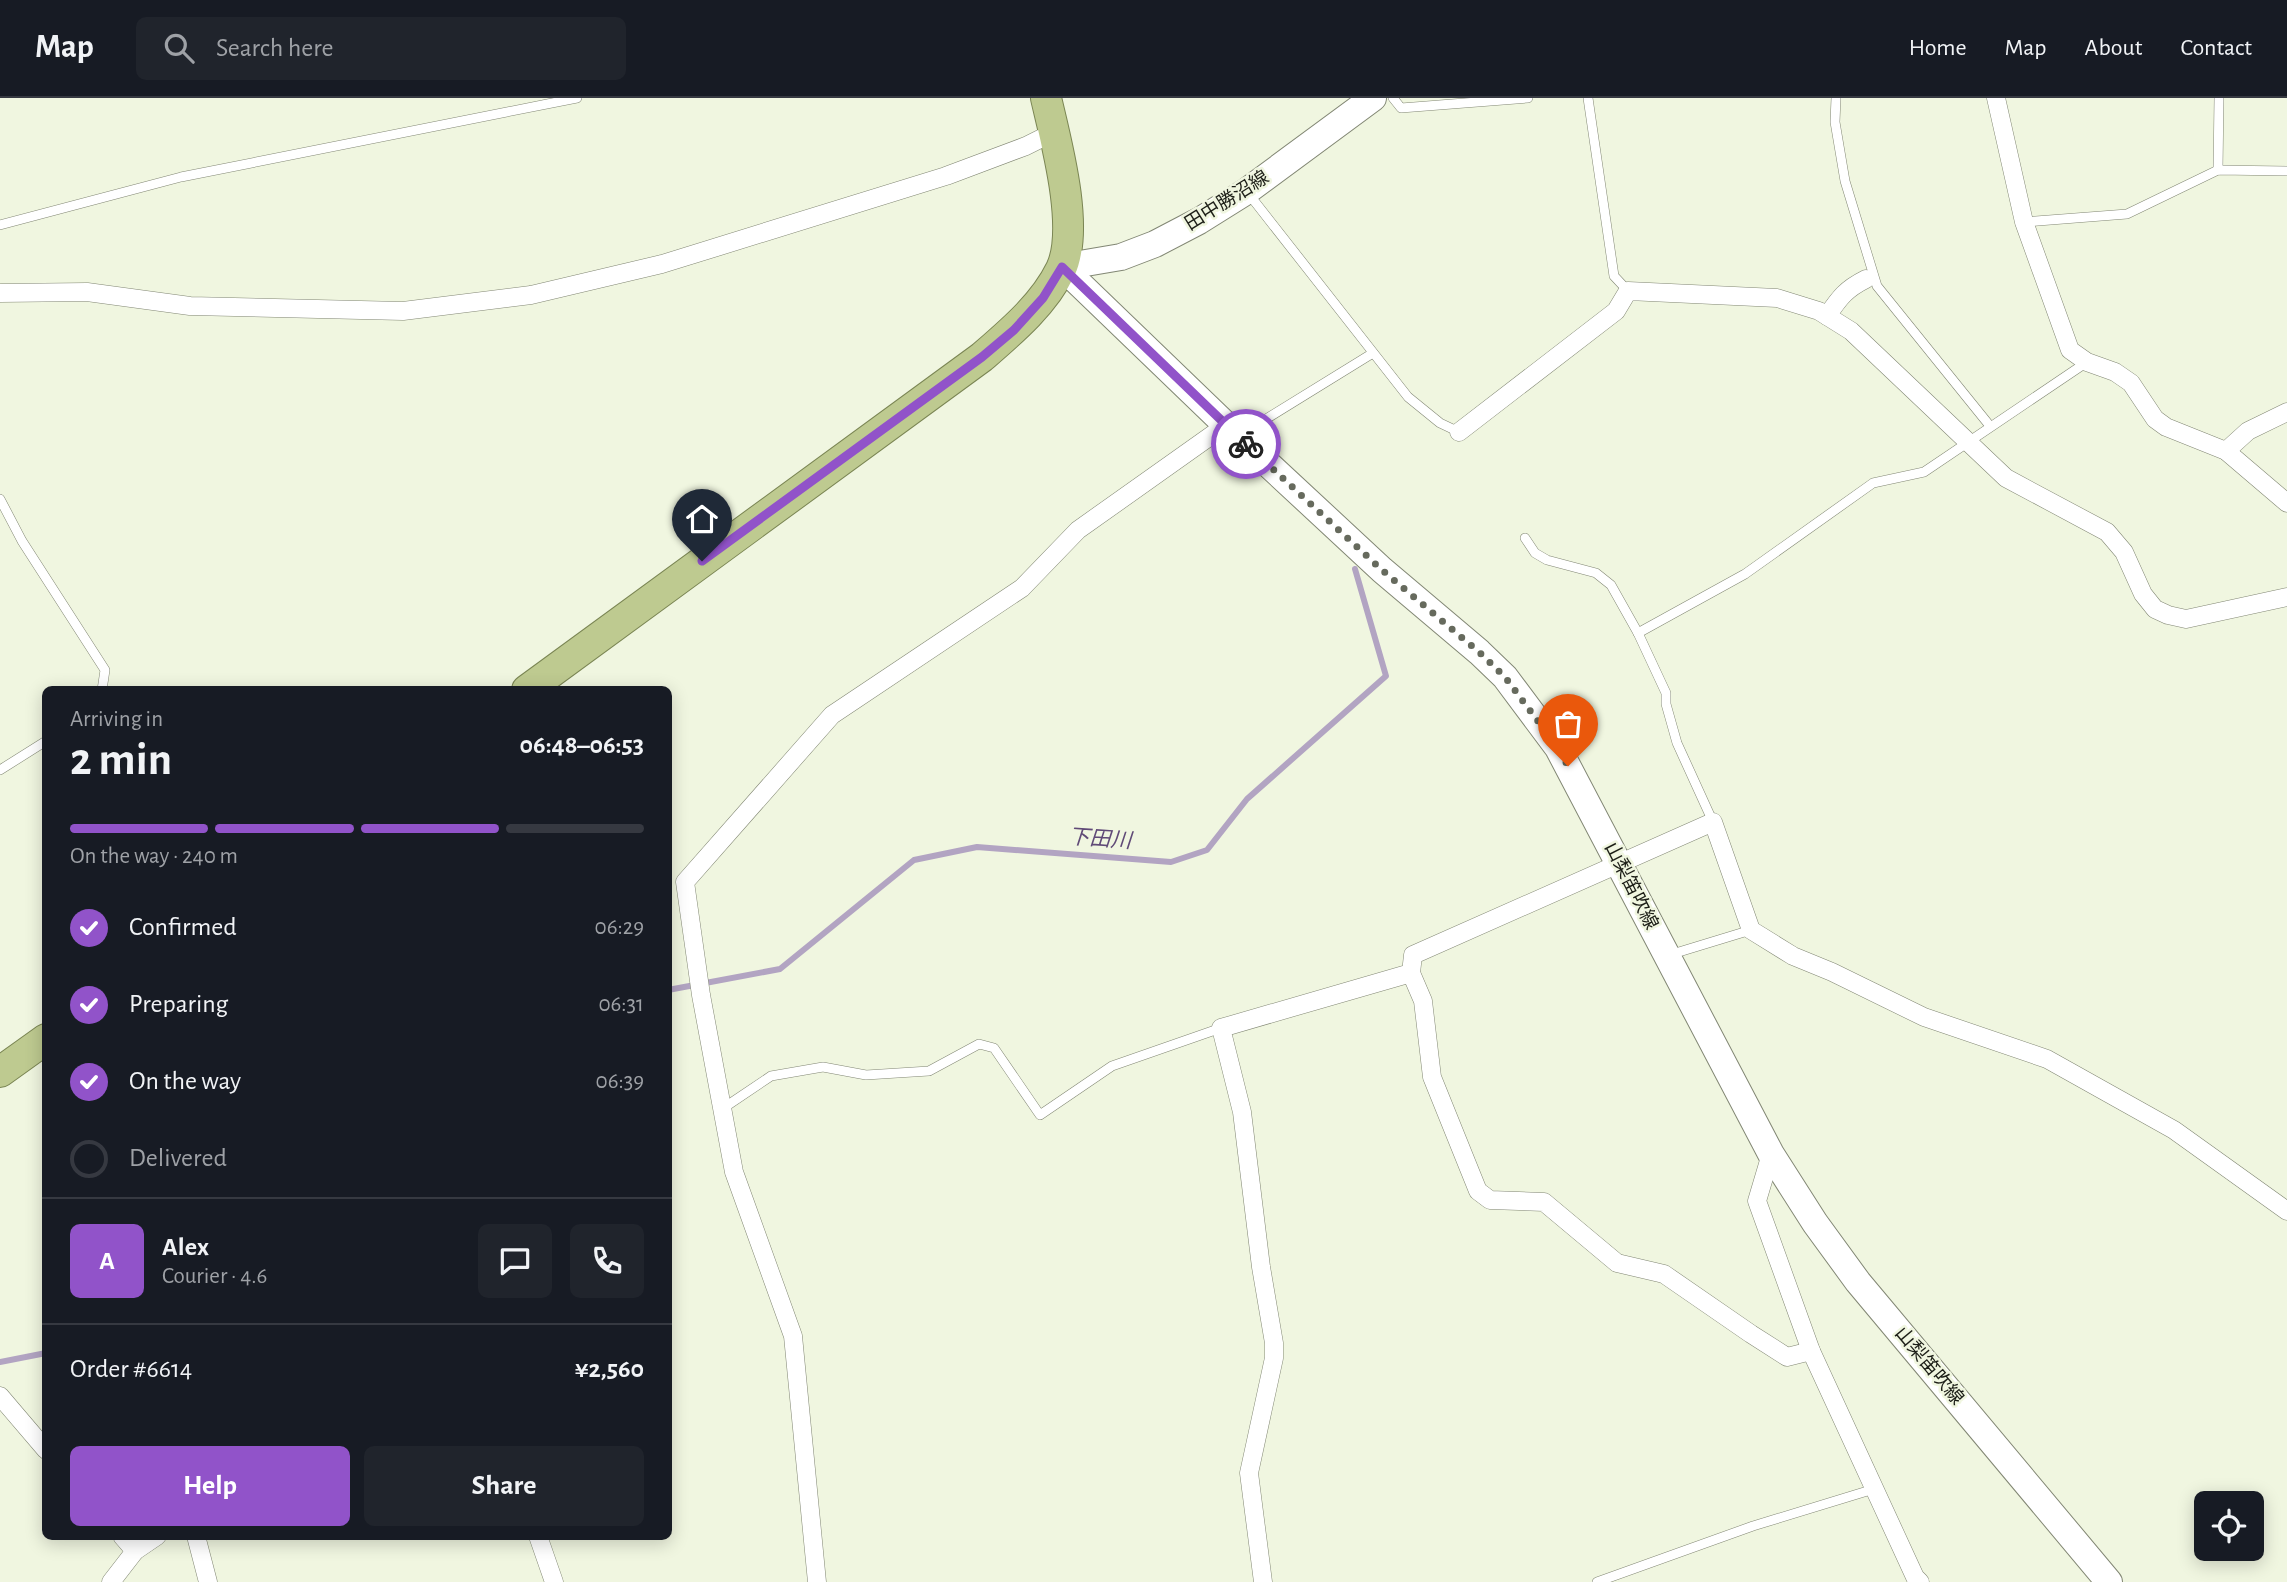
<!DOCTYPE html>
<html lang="en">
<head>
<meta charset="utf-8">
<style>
	body { margin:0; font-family:"Alegreya Sans","Noto Sans JP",sans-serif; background:#20242c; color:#f1f3f6; height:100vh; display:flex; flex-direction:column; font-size:26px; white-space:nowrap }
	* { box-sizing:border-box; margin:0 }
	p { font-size:23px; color:#9ea1a6 }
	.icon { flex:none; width:38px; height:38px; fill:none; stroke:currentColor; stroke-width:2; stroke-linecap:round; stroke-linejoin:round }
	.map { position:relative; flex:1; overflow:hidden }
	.details { position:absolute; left:42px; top:588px; width:630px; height:854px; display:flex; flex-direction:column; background:#171b24; border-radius:10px; box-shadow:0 4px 18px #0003 }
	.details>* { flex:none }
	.tools { position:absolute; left:2194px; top:1393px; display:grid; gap:14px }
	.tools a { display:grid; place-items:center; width:70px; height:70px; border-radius:10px; background:#171b24; box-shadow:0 4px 18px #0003; font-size:35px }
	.pin { position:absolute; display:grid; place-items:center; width:60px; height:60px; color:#fff; margin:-72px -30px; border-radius:50% 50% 50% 0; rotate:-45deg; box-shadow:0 0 7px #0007 }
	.pin .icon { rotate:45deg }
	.courier { position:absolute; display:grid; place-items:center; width:70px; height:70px; margin:-35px; border:5px solid #9153c9; border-radius:50%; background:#fff; color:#222; box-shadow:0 2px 9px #0007 }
	.summary em { font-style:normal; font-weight:600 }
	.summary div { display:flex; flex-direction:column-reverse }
	.summary { display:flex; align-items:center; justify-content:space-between; height:119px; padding:0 28px }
	h1 { font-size:46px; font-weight:600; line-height:52px }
	.bar { display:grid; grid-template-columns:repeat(4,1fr); gap:10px 7px; align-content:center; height:84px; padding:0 28px }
	.bar i { height:9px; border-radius:5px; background:#363941 }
	.bar .current { background:#9153c9 }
	.bar p { grid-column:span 4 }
	.line { display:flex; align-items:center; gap:18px; padding:0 28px; border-top:2px solid #363941 }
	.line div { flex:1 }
	.round { display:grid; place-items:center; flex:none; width:74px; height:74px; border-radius:10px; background:#20242c }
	ol { padding:0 28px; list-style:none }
	li { display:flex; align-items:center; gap:21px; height:77px }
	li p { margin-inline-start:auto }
	li .icon { padding:7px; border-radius:50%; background:#9153c9; color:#fff; stroke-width:4 }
	li:last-child { color:#9ea1a6 }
	li i { width:38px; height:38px; border:4px solid #363941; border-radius:50% }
	.primary-button { display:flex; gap:14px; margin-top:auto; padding:14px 28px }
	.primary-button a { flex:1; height:80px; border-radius:10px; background:#9153c9; color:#fff; font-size:28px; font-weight:600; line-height:80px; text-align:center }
	.primary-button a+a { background:#20242c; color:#f1f3f6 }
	header { display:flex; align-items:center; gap:42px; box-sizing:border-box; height:98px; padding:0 35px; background:#171b24; border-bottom:2px solid #363941 }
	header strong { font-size:33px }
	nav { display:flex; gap:38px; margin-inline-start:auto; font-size:24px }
	.search { width:490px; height:63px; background:#20242c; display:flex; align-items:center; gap:18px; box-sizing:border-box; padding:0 24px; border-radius:10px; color:#9ea1a6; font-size:26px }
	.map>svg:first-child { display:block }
</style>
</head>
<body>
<header>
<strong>Map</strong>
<div class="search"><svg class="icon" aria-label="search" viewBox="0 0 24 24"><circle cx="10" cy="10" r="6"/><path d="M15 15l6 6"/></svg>Search here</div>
<nav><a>Home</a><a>Map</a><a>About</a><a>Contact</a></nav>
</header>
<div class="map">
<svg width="2287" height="1484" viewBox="0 0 2287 1484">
	<rect width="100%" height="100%" fill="#f0f6e0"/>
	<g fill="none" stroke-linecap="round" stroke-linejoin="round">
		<g stroke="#b2a4c2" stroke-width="6">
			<polyline points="668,892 780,871 914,762 977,749 1171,764 1207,752 1247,701 1386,578 1355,471"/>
			<polyline points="0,1264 46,1255"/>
		</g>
		<defs>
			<g id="service">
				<polyline points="1393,0 1401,10 1528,0"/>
				<polyline points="1588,0 1614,178 1628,193"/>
				<polyline points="1836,0 1835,24 1845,83 1877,188 1990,328"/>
				<polyline points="2218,72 2219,0"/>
				<polyline points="1248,95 1408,299 1440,325 1459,334"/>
				<polyline points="2024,124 2127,116 2218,72 2287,73"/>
				<polyline points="0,127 181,79 577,0"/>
				<polyline points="1240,337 1373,255"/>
				<polyline points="0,401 22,443 105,572 102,592"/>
				<polyline points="1525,440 1535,455 1547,462 1596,475 1611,487 1638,535 1666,595 1666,606 1677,645 1713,724"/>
				<polyline points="1638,535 1745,476 1873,385 1924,374 2087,264"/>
				<polyline points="0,672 46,643"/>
				<polyline points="1669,857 1751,832"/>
				<polyline points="722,1011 771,978 823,969 866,977 929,973 979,946 994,950 1040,1017 1112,968 1221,930"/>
				<polyline points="1597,1484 1753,1428 1874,1391"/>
			</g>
			<g id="minor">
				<polyline points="1996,0 2024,124 2070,252 2087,264 2115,274 2131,285 2155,321 2166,329 2226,353 2287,405"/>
				<polyline points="0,195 87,194 190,208 403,213 531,197 662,166 946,78 1026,48 1054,34"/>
				<path d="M 1827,218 C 1840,199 1846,191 1866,181"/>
				<polyline points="1459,334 1616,213 1628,193 1777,200 1819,213 1851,233 2006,380 2107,434 2124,454 2143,496 2155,511 2168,517 2186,521 2287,499"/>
				<polyline points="2226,353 2248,333 2287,314"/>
				<polyline points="1411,875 1423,903 1432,979 1478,1093 1490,1102 1544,1104 1617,1165 1664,1176 1751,1236 1787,1259 1811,1253"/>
				<polyline points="1771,1056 1757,1103 1811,1253 1915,1479 1920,1484"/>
				<polyline points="0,1298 46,1352"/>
				<polyline points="122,1438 135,1453"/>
				<polyline points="196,1438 208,1484"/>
				<polyline points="538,1438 554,1484"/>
				<polyline points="111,1484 135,1453 157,1438"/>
				<polyline points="817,1484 793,1238 734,1074 701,897 685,784 832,617 1022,490 1078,432 1226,327"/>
				<polyline points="1263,1484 1249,1375 1274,1260 1274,1245 1261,1169 1242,1014 1221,930 1411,875 1413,857 1713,724 1751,832 1793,858 1832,874 1924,919 2047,961 2174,1032 2287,1113"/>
			</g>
			<g id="secondary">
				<polyline points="1062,169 1226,327 1382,472 1479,554 1505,579 1558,650 1771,1056 1815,1125 1858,1184 2109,1484"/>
				<polyline points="1062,169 1121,159 1155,146 1199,123 1247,93 1373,0"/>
			</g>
			<g id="trunk">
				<path d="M 527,592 L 982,259 C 1012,233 1044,206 1061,171 C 1080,130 1056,43 1046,0"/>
				<polyline points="0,974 46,941"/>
			</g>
		</defs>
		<use href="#service" stroke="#828774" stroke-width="10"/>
		<use href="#minor" stroke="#828774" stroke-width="19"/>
		<use href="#secondary" stroke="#828774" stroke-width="28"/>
		<use href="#trunk" stroke="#7a8553" stroke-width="32"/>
		<use href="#service" stroke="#fff" stroke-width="9"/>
		<use href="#minor" stroke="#fff" stroke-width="18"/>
		<use href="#secondary" stroke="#fff" stroke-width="26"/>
		<use href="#trunk" stroke="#beca90" stroke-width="30"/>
	</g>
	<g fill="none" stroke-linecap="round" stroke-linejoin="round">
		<polyline stroke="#666a5d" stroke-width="7" stroke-dasharray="0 12.6" points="1246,346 1382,472 1479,554 1505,579 1558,650 1568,668"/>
		<polyline stroke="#9153c9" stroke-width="9" points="702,463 982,259 1014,232 1043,200 1062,169 1246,346"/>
	</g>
	<g text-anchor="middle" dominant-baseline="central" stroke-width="5" stroke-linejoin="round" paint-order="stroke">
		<g font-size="19" fill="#1c1e17" stroke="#f0f6e0">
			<text transform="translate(1227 103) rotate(-32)">田中勝沼線</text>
			<text transform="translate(1631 788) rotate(63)">山梨笛吹線</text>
			<text transform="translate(1929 1268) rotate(50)">山梨笛吹線</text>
		</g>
		<g font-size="21" font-style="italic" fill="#604a77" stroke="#f0f6e0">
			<text transform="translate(1100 741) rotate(4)">下田川</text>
		</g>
	</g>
</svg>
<div class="tools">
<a><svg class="icon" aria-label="locate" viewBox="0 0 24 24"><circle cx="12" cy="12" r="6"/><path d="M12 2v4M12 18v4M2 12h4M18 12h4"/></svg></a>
</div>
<div class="pin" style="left:1568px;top:668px;background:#ea580c"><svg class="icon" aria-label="bag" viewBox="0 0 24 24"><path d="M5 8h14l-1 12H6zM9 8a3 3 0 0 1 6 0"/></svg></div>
<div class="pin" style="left:702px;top:463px;background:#1f2937"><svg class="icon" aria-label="home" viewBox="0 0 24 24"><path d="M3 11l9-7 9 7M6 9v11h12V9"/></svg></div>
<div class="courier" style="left:1246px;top:346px"><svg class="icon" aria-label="bike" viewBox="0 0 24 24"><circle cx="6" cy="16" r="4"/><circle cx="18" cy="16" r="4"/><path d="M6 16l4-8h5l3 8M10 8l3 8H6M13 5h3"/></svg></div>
<section class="details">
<div class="summary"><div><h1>2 min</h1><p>Arriving in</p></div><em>06:48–06:53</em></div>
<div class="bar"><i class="current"></i><i class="current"></i><i class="current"></i><i></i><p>On the way · 240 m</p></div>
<ol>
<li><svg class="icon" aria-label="check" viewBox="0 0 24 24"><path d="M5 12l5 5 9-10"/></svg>Confirmed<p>06:29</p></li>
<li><svg class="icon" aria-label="check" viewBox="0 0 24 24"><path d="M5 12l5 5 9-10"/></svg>Preparing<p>06:31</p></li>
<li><svg class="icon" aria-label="check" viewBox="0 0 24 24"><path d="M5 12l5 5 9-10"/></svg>On the way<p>06:39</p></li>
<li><i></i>Delivered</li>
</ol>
<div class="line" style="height:126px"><b class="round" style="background:#9153c9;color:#fff">A</b><div><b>Alex</b><p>Courier · 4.6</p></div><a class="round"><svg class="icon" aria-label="chat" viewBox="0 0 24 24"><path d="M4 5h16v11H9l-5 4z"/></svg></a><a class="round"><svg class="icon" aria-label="phone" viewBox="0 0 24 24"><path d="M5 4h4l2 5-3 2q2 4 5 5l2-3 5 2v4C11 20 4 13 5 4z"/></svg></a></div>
<div class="line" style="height:91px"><div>Order #6614</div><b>¥2,560</b></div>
<div class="primary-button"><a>Help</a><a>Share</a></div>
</section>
</div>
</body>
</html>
